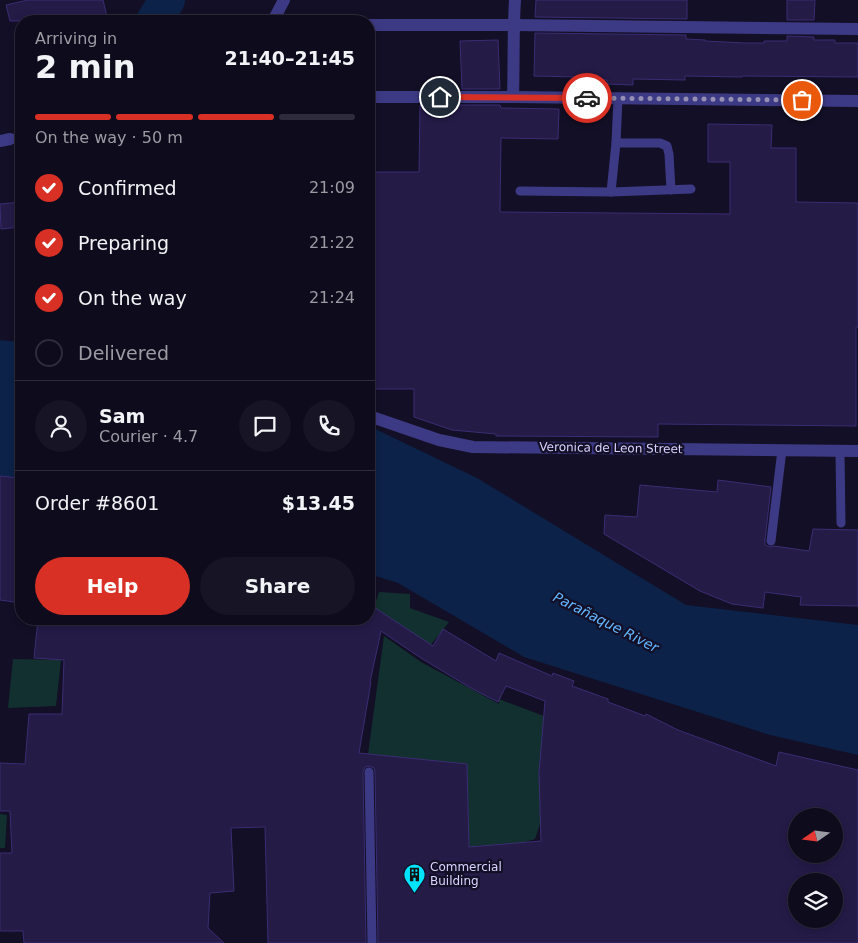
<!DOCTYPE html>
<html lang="en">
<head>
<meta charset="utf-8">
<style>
	body { margin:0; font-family:"DejaVu Sans",sans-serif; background:#171425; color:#f1f3f6; height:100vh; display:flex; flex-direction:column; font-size:19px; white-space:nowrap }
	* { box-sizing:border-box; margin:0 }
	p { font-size:16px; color:#9b9ba3 }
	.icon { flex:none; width:28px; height:28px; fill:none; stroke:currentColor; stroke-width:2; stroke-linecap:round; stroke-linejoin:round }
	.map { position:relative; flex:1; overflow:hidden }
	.side { position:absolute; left:15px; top:15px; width:360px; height:610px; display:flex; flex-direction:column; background:#0e0b1c; border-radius:20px; box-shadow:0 2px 8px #0003,0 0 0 1px #2e2b3b }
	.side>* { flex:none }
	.needle { width:32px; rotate:256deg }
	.tools { position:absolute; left:788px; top:808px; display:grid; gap:10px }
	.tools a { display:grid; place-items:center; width:55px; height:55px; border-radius:50%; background:#0e0b1c; box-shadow:0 2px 8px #0003,0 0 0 1px #2e2b3b; font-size:25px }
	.pin { position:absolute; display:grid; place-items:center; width:42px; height:42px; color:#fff; margin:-21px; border:2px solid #fff; border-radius:50%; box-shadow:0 1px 5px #0007 }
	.courier { position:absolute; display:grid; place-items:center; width:50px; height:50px; margin:-25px; border:4px solid #d93025; border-radius:50%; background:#fff; color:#222; box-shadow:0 1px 6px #0007 }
	.overview em { font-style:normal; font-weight:700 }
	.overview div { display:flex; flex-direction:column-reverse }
	.overview { display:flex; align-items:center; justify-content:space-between; height:85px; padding:0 20px }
	h1 { font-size:32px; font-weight:700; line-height:38px }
	.bar { display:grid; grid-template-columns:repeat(4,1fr); gap:8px 5px; align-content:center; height:60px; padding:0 20px }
	.bar i { height:6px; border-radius:4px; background:#2e2b3b }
	.bar .on { background:#d93025 }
	.bar p { grid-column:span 4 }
	.line { display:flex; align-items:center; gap:12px; padding:0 20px; border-top:1px solid #2e2b3b }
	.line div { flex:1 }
	.round { display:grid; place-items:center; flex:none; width:52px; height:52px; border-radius:26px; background:#171425 }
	ol { padding:0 20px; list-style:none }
	li { display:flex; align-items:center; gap:15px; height:55px }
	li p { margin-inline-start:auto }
	li .icon { padding:5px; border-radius:50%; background:#d93025; color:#fff; stroke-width:4 }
	li:last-child { color:#9b9ba3 }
	li i { width:28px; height:28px; border:2px solid #2e2b3b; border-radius:50% }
	.cta { display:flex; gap:10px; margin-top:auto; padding:10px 20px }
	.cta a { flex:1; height:58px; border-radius:30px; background:#d93025; color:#fff; font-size:20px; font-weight:700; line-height:58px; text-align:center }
	.cta a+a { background:#171425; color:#f1f3f6 }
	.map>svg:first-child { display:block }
</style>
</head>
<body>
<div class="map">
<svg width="858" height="943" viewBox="0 0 858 943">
	<rect width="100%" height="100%" fill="#130f26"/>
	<g fill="#12302f">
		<polygon points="379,592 410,594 410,608 449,622 425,652 371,617"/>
		<polygon points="384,636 421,662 499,704 499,699 544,716 541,821 535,839 522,843 477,846 472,943 467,764 368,754"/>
		<polygon points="13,659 61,660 56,706 8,708"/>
		<polygon points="0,814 7,815 5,848 0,848"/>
	</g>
	<g fill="#0c2248">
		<polygon points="0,340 21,342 21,479 0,478"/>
		<polygon points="369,426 477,478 686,605 858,625 858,755 770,735 524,657 398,583 369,574"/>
	</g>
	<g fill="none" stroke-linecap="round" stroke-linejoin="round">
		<polyline stroke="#0c2248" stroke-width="36" points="154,21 167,0"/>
	</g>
	<g fill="#241b47" stroke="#3b2d73" fill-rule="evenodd">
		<polygon points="28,0 103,0 108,21 10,21 6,5"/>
		<polygon points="536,0 687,0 687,19 535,17"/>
		<polygon points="787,0 815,0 814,20 787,20"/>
		<polygon points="535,33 686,35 686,39 705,40 705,41 745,43 764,43 764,41 787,41 787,36 814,37 814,40 835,40 835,43 858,43 858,77 742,76 742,77 685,76 685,80 633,79 633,85 607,84 607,80 578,79 578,77 534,76"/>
		<polygon points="498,40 500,89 462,89 460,41"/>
		<polygon points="420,105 500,105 501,108 559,109 558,139 501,138 500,212 730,214 730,162 708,162 708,124 772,125 771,148 796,148 796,202 858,203 858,327 856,327 856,426 658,424 658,437 496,436 496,434 452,430 414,417 414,389 369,389 369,172 419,172"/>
		<polygon points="21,202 21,227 1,229 0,204"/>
		<polygon points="0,476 19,478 19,479 21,479 21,603 0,600"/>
		<polygon points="718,480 771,487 765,540 765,545 770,547 774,546 809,551 813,529 858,530 858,606 800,605 801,597 765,592 763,608 732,604 700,591 604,534 605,515 637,517 640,485 717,492"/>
		<path d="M 369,604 L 433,646 L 443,629 L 496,661 L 499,653 L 552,676 L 553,673 L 574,681 L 572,686 L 608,699 L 608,702 L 645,716 L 646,714 L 678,730 L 776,766 L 779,752 L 858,770 L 858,943 L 378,943 L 375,772 L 374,768 L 369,766 L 365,767 L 363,772 L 366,943 L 268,943 L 265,827 L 231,828 L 234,891 L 210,893 L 208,928 L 224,943 L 24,943 L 23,931 L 0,931 L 0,853 L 12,853 L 10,811 L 0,811 L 0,763 L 25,764 L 29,714 L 62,714 L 64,660 L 34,658 L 38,619 L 217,619 L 237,623 L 238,619 L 369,619 ZM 381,631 L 421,658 L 469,687 L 498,702 L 506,686 L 545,701 L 539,773 L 541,841 L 469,847 L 467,764 L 359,753 L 371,682 L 370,682 ZM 796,816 L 834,816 L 834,854 L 796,854 ZM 796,881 L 834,881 L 834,919 L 796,919 Z"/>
	</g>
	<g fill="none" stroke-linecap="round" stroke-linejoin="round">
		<g stroke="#3d3a85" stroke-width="9">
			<polyline points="10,139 21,137"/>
			<polyline points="616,143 660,143 667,146 669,154 671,190"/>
			<polyline points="520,191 611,192 616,143 618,98"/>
			<polyline points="611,192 691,189"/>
			<polyline points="840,451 841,523"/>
			<polyline points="771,541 782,450"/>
			<polyline points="369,772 372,943"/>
		</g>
		<g stroke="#3d3a85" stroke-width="12">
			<polyline points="273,21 284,0"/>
			<polyline points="369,25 513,25 858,29"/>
			<polyline points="369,97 513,97 858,101"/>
			<path d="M 513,97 C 514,64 513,32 515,0"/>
			<polyline points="0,141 10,139"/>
			<polyline points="369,416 439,440 473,447 858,451"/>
		</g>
	</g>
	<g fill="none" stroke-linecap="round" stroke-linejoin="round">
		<polyline stroke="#948fb3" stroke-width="5" stroke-dasharray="0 9" points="587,98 802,100"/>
		<polyline stroke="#d93025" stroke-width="6" points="440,97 587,98"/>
	</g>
	<defs>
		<symbol id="building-pin" viewBox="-11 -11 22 30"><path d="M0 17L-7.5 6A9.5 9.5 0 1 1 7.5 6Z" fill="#00e5ff" stroke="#130f26"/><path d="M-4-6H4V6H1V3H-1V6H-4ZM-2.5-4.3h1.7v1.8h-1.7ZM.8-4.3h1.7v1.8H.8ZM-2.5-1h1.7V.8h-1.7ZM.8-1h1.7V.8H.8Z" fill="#111"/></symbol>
	</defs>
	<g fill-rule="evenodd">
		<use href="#building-pin" x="402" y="862" width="25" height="34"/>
	</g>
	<g text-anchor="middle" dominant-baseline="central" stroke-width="4.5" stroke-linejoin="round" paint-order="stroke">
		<g font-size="12" fill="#d9d4ff" stroke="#130f26">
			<text transform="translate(611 448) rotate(1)">Veronica de Leon Street</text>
		</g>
		<g font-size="12" fill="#d9d4ff" stroke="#130f26" text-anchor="start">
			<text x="430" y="867">Commercial<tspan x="430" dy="14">Building</tspan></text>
		</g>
		<g font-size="14" font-style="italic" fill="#62b6ff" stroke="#130f26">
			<text transform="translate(606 622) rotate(27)">Parañaque River</text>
		</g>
	</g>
</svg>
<div class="tools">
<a><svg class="needle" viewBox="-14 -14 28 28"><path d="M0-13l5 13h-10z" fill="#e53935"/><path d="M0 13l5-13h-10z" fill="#9b9ba3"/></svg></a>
<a><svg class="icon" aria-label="layers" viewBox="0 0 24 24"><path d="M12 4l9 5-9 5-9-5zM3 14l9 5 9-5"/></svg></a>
</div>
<div class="pin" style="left:802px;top:100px;background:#ea580c"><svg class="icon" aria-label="bag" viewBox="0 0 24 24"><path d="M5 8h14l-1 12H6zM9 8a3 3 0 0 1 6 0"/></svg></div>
<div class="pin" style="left:440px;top:97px;background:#1f2937"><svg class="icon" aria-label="home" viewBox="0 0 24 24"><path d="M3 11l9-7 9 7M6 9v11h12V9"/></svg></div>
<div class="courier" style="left:587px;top:98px"><svg class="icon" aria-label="car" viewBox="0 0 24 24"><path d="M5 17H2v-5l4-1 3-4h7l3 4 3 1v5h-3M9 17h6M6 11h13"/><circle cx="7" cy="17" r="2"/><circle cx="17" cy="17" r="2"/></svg></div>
<section class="side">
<div class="overview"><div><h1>2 min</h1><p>Arriving in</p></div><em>21:40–21:45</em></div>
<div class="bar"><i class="on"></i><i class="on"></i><i class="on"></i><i></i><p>On the way · 50 m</p></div>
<ol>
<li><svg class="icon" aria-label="check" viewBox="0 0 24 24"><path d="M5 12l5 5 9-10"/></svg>Confirmed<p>21:09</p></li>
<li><svg class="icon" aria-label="check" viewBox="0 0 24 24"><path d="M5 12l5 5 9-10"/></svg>Preparing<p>21:22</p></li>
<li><svg class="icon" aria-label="check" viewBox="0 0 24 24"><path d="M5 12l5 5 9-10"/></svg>On the way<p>21:24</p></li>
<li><i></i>Delivered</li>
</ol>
<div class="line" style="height:90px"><a class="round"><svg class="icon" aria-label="person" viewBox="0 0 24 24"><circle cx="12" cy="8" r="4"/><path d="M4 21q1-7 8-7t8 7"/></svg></a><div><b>Sam</b><p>Courier · 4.7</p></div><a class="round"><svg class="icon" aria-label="chat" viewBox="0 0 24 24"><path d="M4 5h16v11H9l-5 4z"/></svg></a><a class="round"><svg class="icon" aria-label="phone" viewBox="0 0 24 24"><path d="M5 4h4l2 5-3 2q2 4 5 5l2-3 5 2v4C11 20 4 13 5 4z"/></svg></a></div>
<div class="line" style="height:65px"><div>Order #8601</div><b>$13.45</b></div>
<div class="cta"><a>Help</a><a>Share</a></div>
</section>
</div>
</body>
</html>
